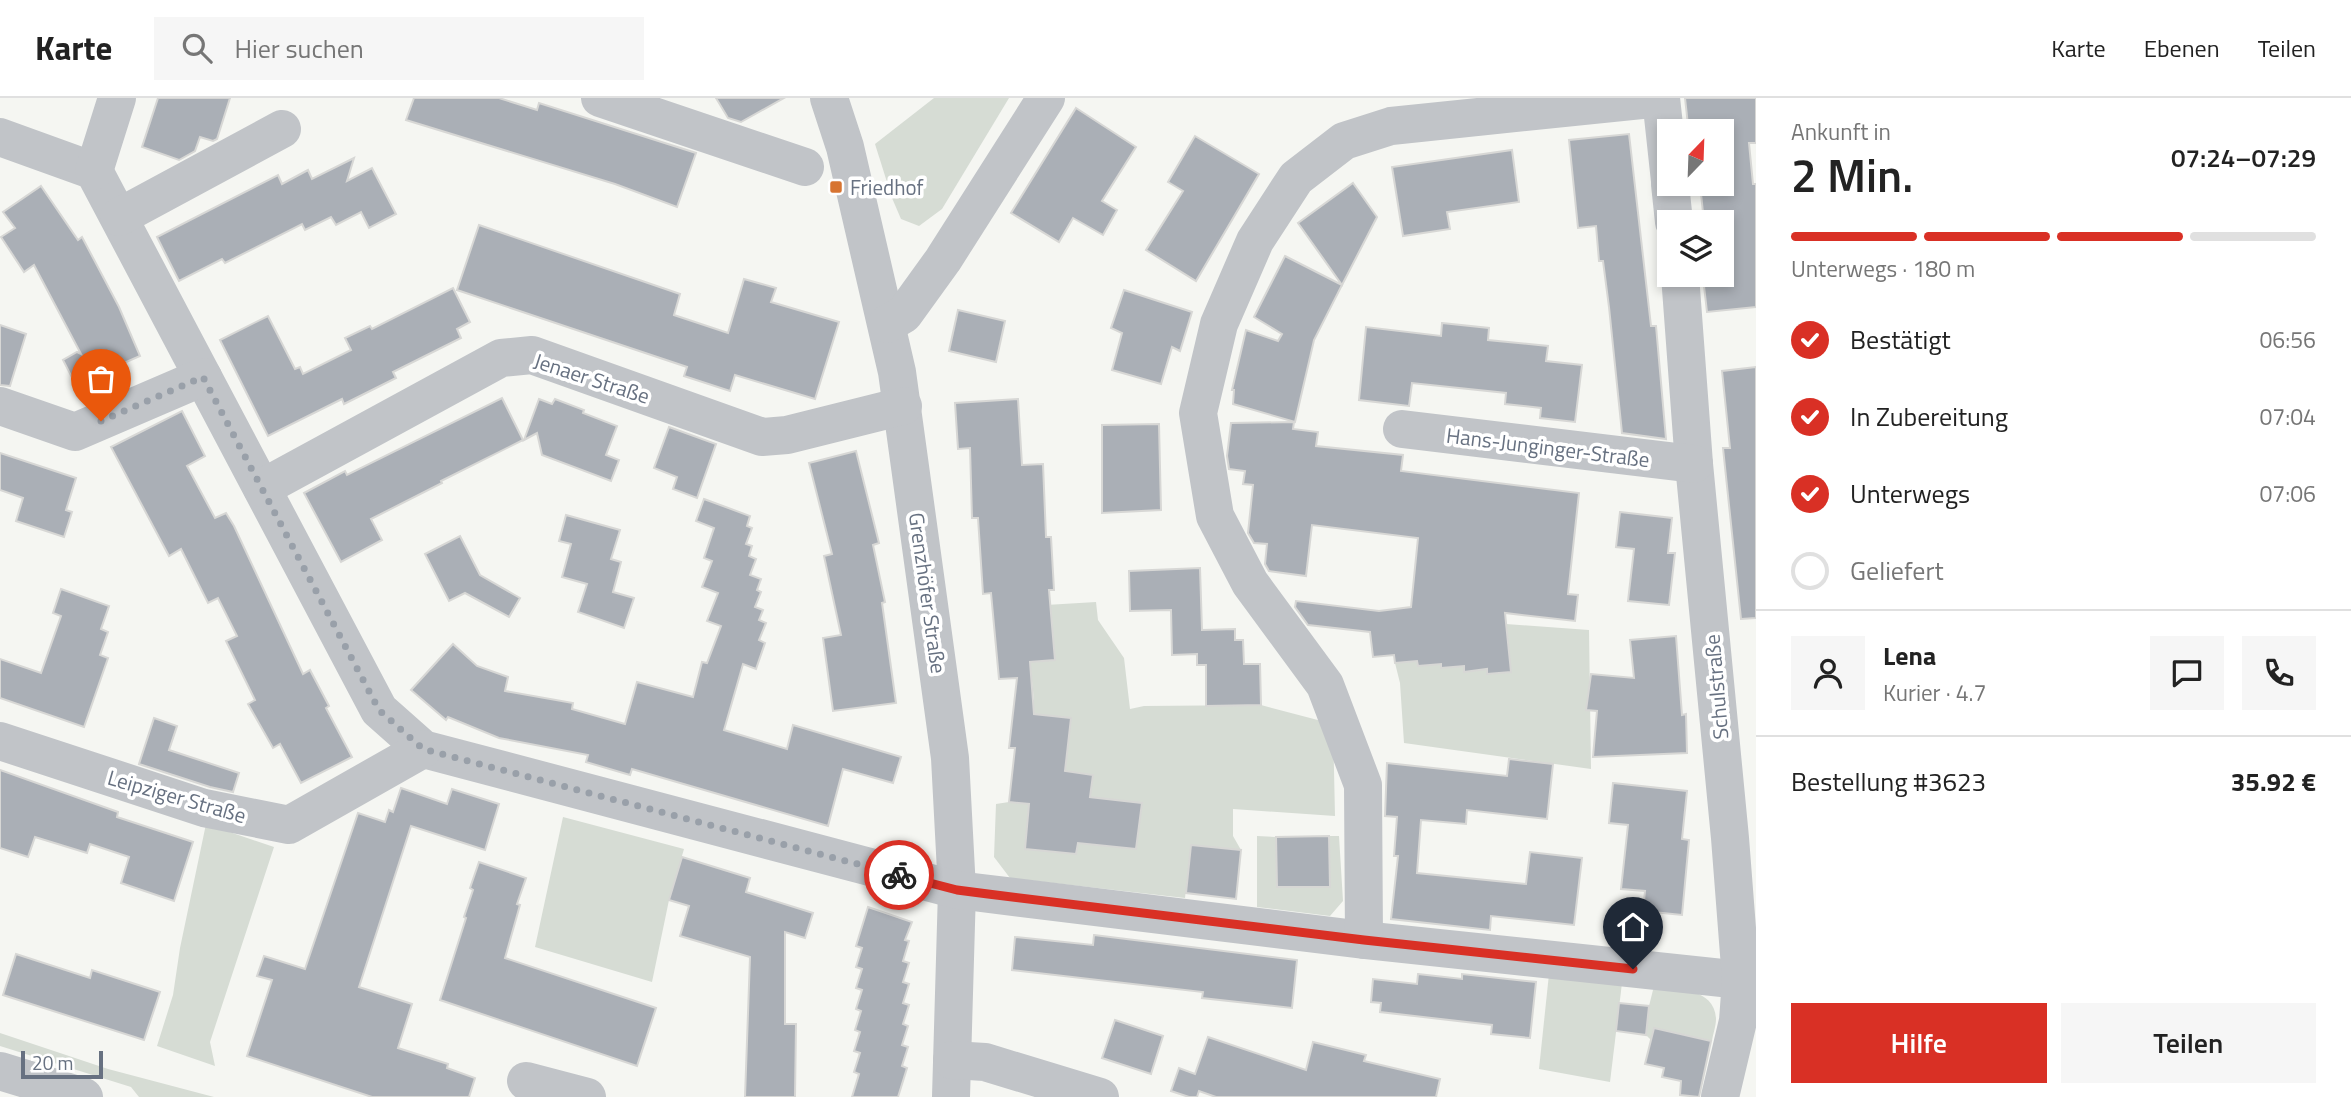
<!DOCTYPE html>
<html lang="de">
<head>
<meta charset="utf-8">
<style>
	body { margin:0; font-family:"Titillium Web",sans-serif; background:#f6f6f6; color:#222; height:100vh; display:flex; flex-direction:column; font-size:26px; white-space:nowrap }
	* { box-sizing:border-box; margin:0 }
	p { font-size:23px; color:#767676 }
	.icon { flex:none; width:38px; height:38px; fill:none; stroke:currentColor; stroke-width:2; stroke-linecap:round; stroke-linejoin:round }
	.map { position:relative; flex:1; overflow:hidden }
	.side { display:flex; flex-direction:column; background:#fff; width:595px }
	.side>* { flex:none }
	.needle { width:46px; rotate:23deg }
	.buttons { position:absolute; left:1657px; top:21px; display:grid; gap:14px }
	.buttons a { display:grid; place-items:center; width:77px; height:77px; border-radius:0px; background:#fff; box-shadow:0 4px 10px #0003; font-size:35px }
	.scale { position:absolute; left:21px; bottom:18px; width:82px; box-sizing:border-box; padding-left:7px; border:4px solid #677181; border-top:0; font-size:19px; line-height:24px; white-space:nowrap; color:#677181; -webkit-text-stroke:5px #fff; paint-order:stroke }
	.pin { position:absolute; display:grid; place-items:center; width:60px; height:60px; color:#fff; margin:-72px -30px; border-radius:50% 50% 50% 0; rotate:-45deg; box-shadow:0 0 7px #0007 }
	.pin .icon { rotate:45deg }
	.courier { position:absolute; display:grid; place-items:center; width:70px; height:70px; margin:-35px; border:5px solid #d93025; border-radius:50%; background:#fff; color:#222; box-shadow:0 2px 9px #0007 }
	.headline em { font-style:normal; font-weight:600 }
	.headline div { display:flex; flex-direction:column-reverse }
	.headline { display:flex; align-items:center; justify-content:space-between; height:119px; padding:0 35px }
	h1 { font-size:46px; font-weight:600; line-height:52px }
	.bar { display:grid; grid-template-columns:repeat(4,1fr); gap:10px 7px; align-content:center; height:84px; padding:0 35px }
	.bar i { height:9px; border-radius:5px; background:#e0e0e0 }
	.bar .active { background:#d93025 }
	.bar p { grid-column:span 4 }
	.line { display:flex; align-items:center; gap:18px; padding:0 35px; border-top:2px solid #e0e0e0 }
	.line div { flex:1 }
	.round { display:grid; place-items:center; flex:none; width:74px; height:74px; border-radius:0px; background:#f6f6f6 }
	ol { padding:0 35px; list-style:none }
	li { display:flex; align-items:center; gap:21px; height:77px }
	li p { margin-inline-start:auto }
	li .icon { padding:7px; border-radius:50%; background:#d93025; color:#fff; stroke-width:4 }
	li:last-child { color:#767676 }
	li i { width:38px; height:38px; border:4px solid #e0e0e0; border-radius:50% }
	.action { display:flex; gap:14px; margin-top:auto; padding:14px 35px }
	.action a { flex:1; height:80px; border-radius:0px; background:#d93025; color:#fff; font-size:28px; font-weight:600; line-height:80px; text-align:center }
	.action a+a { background:#f6f6f6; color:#222 }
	header { display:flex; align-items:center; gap:42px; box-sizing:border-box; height:98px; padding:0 35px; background:#fff; border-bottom:2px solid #e0e0e0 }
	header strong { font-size:33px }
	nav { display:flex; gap:38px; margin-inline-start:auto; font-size:24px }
	.search { width:490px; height:63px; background:#f6f6f6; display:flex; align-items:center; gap:18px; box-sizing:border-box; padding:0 24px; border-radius:0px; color:#767676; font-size:26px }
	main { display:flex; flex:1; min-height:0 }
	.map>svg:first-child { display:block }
</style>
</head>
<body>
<header>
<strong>Karte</strong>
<div class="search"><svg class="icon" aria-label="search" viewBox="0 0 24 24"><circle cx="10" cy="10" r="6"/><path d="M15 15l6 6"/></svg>Hier suchen</div>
<nav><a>Karte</a><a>Ebenen</a><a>Teilen</a></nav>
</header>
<main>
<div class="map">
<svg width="1756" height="999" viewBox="0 0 1756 999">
	<rect width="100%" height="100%" fill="#f5f6f2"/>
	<g fill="#d6dcd4">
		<polygon points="934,0 1009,0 942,111 919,128 901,121 892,100 875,46"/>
		<polygon points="1096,504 1098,522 1124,560 1130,611 1144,608 1261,607 1333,626 1335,718 1233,711 1233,738 1241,752 1191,747 1185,800 1010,780 994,759 996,706 1009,704 1029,706 1025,751 1076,756 1078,745 1136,751 1141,705 1090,699 1092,677 1065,673 1071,620 1013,614 1015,603 1034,602 1030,564 1055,562 1052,521 1046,507"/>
		<polygon points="1506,526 1589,532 1591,671 1404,645 1400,585 1395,565 1417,563 1418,568 1441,566 1441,570 1464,568 1465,574 1487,571 1488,576 1510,574"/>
		<polygon points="563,719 684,751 669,802 652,884 535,849"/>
		<polygon points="206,726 274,749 210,944 215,968 157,948 173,897 180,850"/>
		<polygon points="1257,738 1276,739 1278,789 1329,789 1329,738 1339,738 1343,803 1330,818 1257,809"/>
		<polygon points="1549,876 1622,885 1610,984 1539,971"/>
		<path d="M 1654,888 C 1677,891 1715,890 1716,921 C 1716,928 1713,936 1712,943 L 1682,936 L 1679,948 L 1651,942 L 1646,937 L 1649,908 Z"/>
		<polygon points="0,935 108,971 214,999 139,999 131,989 0,948"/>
	</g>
	<g fill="#aaafb6" stroke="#d7d7d5" stroke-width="2">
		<polygon points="158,0 230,0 217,41 213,43 200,39 195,53 179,62 142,49"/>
		<polygon points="414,0 499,0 537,12 539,5 696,55 677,109 615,86 406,22"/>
		<polygon points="716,0 784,0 741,24 728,20"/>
		<polygon points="1685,0 1756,0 1756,45 1749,45 1753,86 1756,86 1756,209 1707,214 1704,188 1722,187 1722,124 1704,124 1700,86 1722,86 1722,24 1688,27"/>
		<polygon points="1076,10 1136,49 1102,103 1117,112 1103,137 1073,120 1059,144 1011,115"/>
		<polygon points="1629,36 1651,228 1656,228 1666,341 1622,335 1609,209 1603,163 1599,163 1596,128 1578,130 1569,42"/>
		<polygon points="1195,38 1259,76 1196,183 1146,152 1183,93 1168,84"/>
		<polygon points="1512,52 1519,104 1447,114 1450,131 1403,138 1392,69"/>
		<polygon points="354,60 347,83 372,70 396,116 369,130 361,114 336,127 331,119 305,132 302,126 225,165 222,161 179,183 157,139 278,77 282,86 308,72 312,81"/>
		<polygon points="1353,85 1377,119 1342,187 1298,125"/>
		<polygon points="41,88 78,142 82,139 119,209 140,258 108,272 116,287 84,303 63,262 77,254 81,256 34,167 24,174 1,139 15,130 3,114"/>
		<polygon points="479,127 680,196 674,217 728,235 744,181 776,190 771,204 839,224 815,301 735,277 730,293 684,278 687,269 457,192"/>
		<polygon points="1285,158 1342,187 1314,242 1295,324 1233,306 1234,292 1232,292 1246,232 1278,243 1282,236 1254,219"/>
		<polygon points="453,190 470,224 457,231 461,240 393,274 396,280 344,306 342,301 268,338 220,242 268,218 295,271 300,269 303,276 351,252 345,240 370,228 372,231"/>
		<polygon points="1124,192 1192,214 1180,253 1172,249 1161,286 1112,272 1122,235 1111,230"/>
		<polygon points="958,212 1005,223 996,264 949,253"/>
		<polygon points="1442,225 1489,230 1488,242 1548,248 1546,263 1582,267 1575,324 1540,320 1541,310 1505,306 1506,295 1412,285 1409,308 1359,302 1366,229 1441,238"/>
		<polygon points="0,227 26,236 10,288 0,287"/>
		<polygon points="1756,269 1756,520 1741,521 1723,350 1730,350 1722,273"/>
		<polygon points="502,300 523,342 441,383 442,385 371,421 382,442 341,464 304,395 345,373 347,377"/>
		<polygon points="539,301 552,306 555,301 584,312 583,315 617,328 606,357 619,362 611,383 542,357 537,335 524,342"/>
		<polygon points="1018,301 1022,367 1043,366 1046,439 1051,439 1054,492 1049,492 1055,562 1030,564 1034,616 1071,620 1065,673 1093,677 1090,699 1142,705 1136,751 1078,745 1076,756 1025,751 1029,706 1009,704 1015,650 1009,650 1017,580 999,581 991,495 983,496 978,420 972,420 970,350 958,351 955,305"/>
		<polygon points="182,313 205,358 187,368 215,420 226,415 234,428 303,576 310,572 329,608 326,610 352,659 301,685 280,646 273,650 248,606 255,602 226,543 237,538 218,500 208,505 181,451 169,458 111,349"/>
		<polygon points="1294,324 1293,331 1318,334 1316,348 1403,357 1401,373 1579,395 1568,496 1578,497 1575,523 1505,515 1511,574 1487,576 1487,571 1464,574 1464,568 1441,570 1441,566 1418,568 1417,563 1395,565 1394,557 1373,559 1370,534 1308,527 1295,509 1296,503 1379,513 1411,509 1418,440 1312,427 1306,478 1269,473 1265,466 1267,446 1254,445 1248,435 1253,387 1243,386 1245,373 1229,371 1227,358 1231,325"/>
		<polygon points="1159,326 1161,412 1102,415 1102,327"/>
		<polygon points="669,329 716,346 697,400 673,391 677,379 654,370"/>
		<polygon points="856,353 879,445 873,447 885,504 882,505 896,605 833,613 823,540 841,537 824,458 832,456 809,365"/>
		<polygon points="0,355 76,380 66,412 72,414 64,439 16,423 23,400 0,392"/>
		<polygon points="704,401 750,418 747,428 752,430 746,446 752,448 749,458 756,461 750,477 761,481 757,492 761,494 755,509 763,512 759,522 766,525 759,542 765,545 756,571 743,566 724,632 787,651 793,627 901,659 893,685 843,671 828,728 632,671 630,677 586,664 588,657 499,640 448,619 446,622 411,592 453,546 477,568 508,579 505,593 573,605 572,611 625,626 637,584 693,599 702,564 707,565 721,528 707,523 718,495 702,489 712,463 704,460 714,430 696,423"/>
		<polygon points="1620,414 1672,420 1668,455 1675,455 1669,507 1628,503 1634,451 1616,449"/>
		<polygon points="566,417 620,432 611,461 621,464 613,494 634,500 624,530 578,514 587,486 562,479 571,446 559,443"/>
		<polygon points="460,438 480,477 520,500 509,519 465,495 449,503 425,456"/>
		<polygon points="1200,470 1202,532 1235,531 1235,542 1243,542 1244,566 1260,566 1261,607 1206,608 1206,567 1197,567 1197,556 1172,557 1171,512 1130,513 1129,473"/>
		<polygon points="61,491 109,508 101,531 108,534 100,557 108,560 84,629 0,600 0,561 41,575 61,518 53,515"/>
		<polygon points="1676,538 1682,617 1686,616 1687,655 1593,659 1597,613 1586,612 1591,576 1634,580 1630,542"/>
		<polygon points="154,620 177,628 169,652 239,675 233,694 210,689 139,666"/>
		<polygon points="1509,661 1553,666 1547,721 1467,712 1466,726 1421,722 1417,775 1526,786 1530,754 1582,760 1574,827 1491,818 1490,832 1391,821 1398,758 1394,758 1397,719 1385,718 1387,665 1507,678"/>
		<polygon points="0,672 118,714 117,719 193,744 174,803 121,785 129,759 90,746 87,755 35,739 28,759 0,750"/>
		<polygon points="1613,685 1687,693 1682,741 1689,742 1682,817 1643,813 1645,793 1621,791 1628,727 1609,725"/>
		<polygon points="401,690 447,706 452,691 499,706 485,752 411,728 359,889 412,906 398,950 448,966 447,970 475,980 469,999 372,999 247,958 272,882 257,878 264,858 305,871 358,715 385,724 389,712 393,714"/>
		<polygon points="1329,738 1330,789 1277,789 1276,739"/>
		<polygon points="1191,747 1241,752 1236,801 1186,795"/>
		<polygon points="682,759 750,780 746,794 813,815 805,840 785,834 785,926 796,926 795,999 745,999 750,859 680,838 689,808 669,802"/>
		<polygon points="479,764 526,780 517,806 520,807 505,860 656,910 637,968 440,902 466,820 464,819 473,792 470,790"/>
		<polygon points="868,809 912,824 905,842 909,843 903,863 909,865 903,884 909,886 903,905 909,907 903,926 908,928 902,947 908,949 902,968 907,970 898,999 852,999 859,976 854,974 860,955 854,953 860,934 855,932 861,913 856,911 862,892 856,890 862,871 856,869 862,850 856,848"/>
		<polygon points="1094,837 1297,862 1292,910 1202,900 1203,894 1012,872 1015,839 1093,847"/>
		<polygon points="16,856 90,880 92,872 160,894 144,942 3,897"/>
		<polygon points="1418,876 1462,881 1462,876 1536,884 1530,940 1491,936 1492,927 1380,914 1381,905 1371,904 1373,881 1417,886"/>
		<polygon points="1619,905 1649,908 1646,937 1616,933"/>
		<polygon points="1115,922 1163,938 1151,976 1102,960"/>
		<polygon points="1654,930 1711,943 1699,999 1680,997 1681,983 1662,979 1664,970 1645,966"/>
		<polygon points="1208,939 1306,972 1313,944 1366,957 1364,963 1440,981 1436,999 1216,999 1199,993 1197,999 1189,999 1171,993 1179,970 1195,976"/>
	</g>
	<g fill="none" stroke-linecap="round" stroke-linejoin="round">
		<g stroke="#c1c4c8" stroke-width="38">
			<polyline points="600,0 805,69"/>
			<polyline points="829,0 845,49 897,274 950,660 957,792 951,999"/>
			<polyline points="1661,0 1670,83"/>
			<polyline points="0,39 94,73 379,612 423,651 957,792 1364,842 1741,882 1756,881"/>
			<polyline points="94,73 117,0"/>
			<polyline points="1670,86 1674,124"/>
			<polyline points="119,119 282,31"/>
			<polyline points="1680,177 1694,366 1730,740 1741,882 1738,923 1720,999"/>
			<polyline points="887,226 904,216 943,162 1046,0"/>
			<polyline points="0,308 75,334 203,279"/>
			<polyline points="1402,331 1694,366"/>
			<polyline points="262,390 501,260 532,257 762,339 787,337 903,308"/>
			<polyline points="0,643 204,710 289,727 423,651"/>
			<polyline points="1364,842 1363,687 1325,587 1250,485 1215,418 1198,315 1219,226 1255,143 1296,80 1344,43 1391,28 1661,0"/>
			<polyline points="952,962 985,964 1100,999"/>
			<polyline points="0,973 84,999"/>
			<polyline points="526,983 587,999"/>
		</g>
	</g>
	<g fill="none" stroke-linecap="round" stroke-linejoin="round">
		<polyline stroke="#99a0a9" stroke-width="7" stroke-dasharray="0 12.6" points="101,323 203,279 379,612 423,651 899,777"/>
		<polyline stroke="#d93025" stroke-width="9" points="899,777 957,792 988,796 1364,842 1633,871"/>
	</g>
	<rect fill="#d77431" stroke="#fff" stroke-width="2.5" x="829" y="82" width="14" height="14" rx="3.5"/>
	<g text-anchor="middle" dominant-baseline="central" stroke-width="7" stroke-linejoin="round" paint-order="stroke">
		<g font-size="21" fill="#677181" stroke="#fff" text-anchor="start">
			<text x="850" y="89">Friedhof</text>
		</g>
		<g font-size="21" fill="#677181" stroke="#fff">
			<text transform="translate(592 280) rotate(18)">Jenaer Straße</text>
			<text transform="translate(1548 349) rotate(7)">Hans-Junginger-Straße</text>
			<text transform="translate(928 495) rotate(82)">Grenzhöfer Straße</text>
			<text transform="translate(1716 589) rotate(-95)">Schulstraße</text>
			<text transform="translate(177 698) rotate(16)">Leipziger Straße</text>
		</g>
	</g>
</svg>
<div class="buttons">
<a><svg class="needle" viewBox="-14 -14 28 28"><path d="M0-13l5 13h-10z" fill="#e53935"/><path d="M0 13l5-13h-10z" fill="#767676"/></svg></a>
<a><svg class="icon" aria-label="layers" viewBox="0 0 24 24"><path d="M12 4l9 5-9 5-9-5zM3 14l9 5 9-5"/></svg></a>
</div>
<div class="scale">20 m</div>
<div class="pin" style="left:101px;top:323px;background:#ea580c"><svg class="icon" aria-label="bag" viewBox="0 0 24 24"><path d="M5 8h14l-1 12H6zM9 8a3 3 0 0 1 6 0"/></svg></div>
<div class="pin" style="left:1633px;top:871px;background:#1f2937"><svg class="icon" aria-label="home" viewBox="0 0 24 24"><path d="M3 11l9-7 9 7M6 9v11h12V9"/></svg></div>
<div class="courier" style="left:899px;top:777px"><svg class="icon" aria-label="bike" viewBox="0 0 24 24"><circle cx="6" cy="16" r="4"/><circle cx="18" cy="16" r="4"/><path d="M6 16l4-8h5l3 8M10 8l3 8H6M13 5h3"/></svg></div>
</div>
<section class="side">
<div class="headline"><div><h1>2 Min.</h1><p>Ankunft in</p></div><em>07:24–07:29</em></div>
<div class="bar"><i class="active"></i><i class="active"></i><i class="active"></i><i></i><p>Unterwegs · 180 m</p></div>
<ol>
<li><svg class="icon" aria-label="check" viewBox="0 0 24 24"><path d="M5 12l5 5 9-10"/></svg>Bestätigt<p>06:56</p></li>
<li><svg class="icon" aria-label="check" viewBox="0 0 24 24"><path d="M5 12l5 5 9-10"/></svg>In Zubereitung<p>07:04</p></li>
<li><svg class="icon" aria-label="check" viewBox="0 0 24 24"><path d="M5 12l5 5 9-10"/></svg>Unterwegs<p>07:06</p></li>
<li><i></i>Geliefert</li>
</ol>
<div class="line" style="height:126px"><a class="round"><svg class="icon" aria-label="person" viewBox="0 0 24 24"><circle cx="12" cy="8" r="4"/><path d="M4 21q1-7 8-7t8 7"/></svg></a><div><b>Lena</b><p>Kurier · 4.7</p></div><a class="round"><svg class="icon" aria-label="chat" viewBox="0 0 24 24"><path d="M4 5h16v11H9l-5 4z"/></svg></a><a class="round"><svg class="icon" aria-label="phone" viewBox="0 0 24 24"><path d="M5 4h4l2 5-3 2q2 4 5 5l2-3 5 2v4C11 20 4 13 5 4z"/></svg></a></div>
<div class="line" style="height:91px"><div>Bestellung #3623</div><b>35.92 €</b></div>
<div class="action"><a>Hilfe</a><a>Teilen</a></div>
</section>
</main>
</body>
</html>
